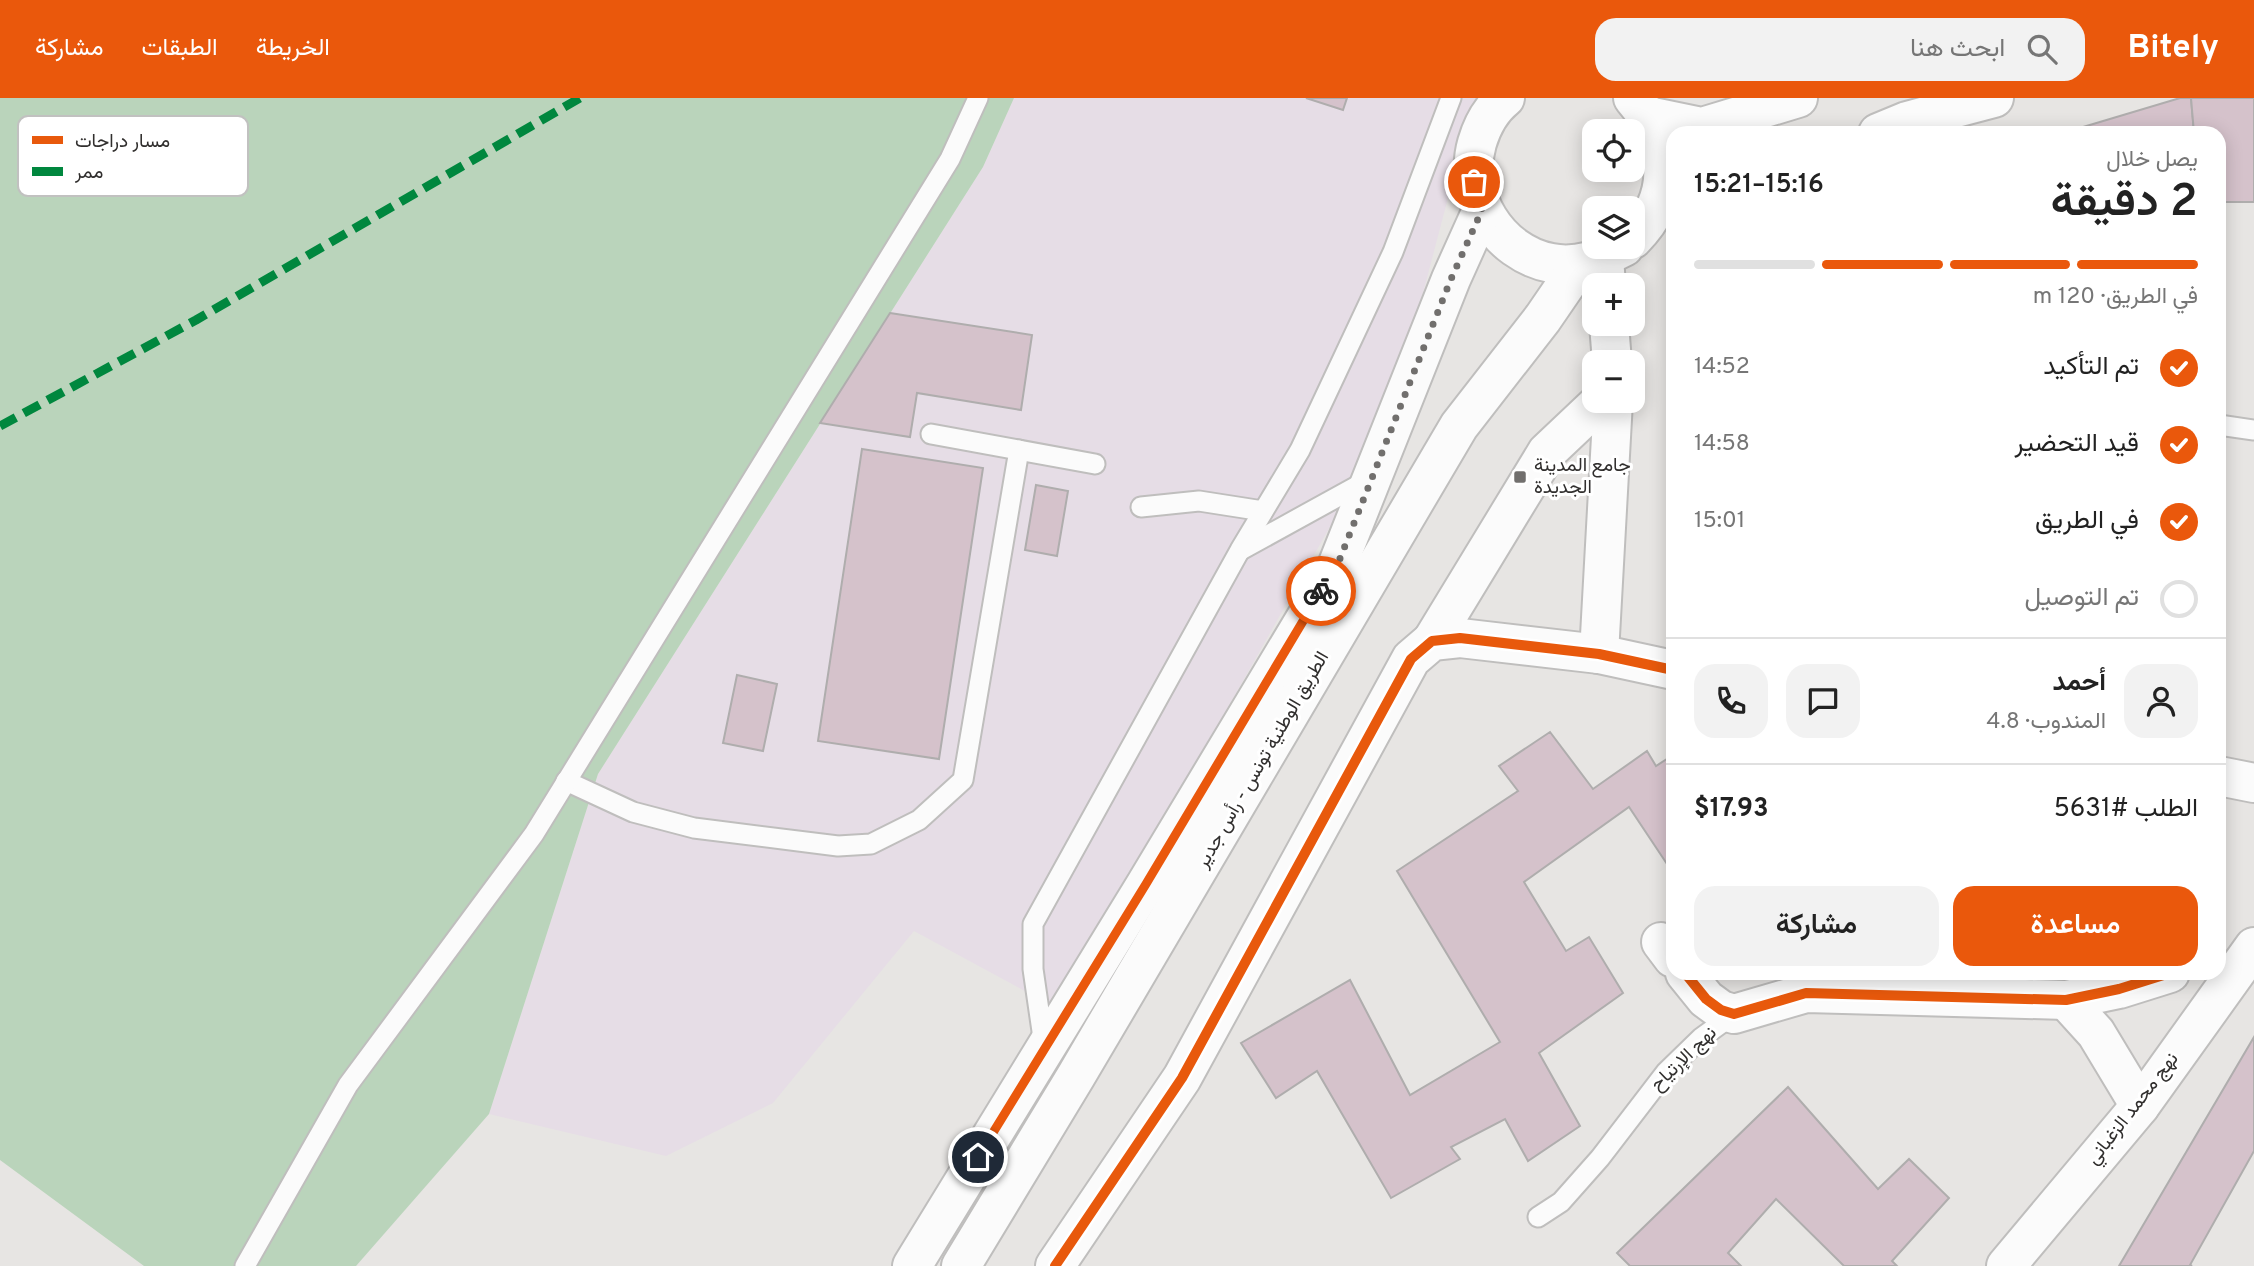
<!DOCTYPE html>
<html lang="ar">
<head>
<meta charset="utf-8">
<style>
	body { margin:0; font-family:Overpass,Vazirmatn,sans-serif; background:#f2f2f2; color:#222; direction:rtl; height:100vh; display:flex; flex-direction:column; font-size:26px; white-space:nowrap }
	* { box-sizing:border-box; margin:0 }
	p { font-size:23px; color:#767676 }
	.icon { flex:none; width:38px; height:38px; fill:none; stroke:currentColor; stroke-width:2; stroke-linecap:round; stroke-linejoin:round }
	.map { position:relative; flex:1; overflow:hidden; direction:ltr }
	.side { position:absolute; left:1666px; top:28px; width:560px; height:854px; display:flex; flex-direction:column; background:#fff; border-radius:21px; box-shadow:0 4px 18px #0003; direction:rtl }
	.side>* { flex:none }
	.tools { position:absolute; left:1582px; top:21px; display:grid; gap:14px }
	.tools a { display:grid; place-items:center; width:63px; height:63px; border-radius:14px; background:#fff; box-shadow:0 4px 18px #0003; font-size:35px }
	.pin { position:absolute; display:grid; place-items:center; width:60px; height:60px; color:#fff; margin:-30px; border:4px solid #fff; border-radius:50%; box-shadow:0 2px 7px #0007 }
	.courier { position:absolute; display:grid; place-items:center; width:70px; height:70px; margin:-35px; border:5px solid #ea580c; border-radius:50%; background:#fff; color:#222; box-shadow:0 2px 9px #0007 }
	.head em { font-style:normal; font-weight:600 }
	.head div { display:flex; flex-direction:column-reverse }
	.head { display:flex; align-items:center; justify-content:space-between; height:119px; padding:0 28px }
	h1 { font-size:46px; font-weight:600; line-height:52px }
	.bar { display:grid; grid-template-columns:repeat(4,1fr); gap:10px 7px; align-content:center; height:84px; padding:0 28px }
	.bar i { height:9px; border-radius:5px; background:#e0e0e0 }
	.bar .on { background:#ea580c }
	.bar p { grid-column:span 4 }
	.line { display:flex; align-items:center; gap:18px; padding:0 28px; border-top:2px solid #e0e0e0 }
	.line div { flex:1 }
	.round { display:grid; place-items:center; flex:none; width:74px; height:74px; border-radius:21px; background:#f2f2f2 }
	ol { padding:0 28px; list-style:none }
	li { display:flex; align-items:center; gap:21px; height:77px }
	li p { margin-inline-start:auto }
	li .icon { padding:7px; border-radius:50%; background:#ea580c; color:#fff; stroke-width:4 }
	li:last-child { color:#767676 }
	li i { width:38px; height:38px; border:4px solid #e0e0e0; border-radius:50% }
	.cta { display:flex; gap:14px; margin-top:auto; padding:14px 28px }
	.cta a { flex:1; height:80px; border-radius:21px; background:#ea580c; color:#fff; font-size:28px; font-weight:600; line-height:80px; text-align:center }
	.cta a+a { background:#f2f2f2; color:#222 }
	header { display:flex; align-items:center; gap:42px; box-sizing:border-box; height:98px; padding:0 35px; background:#ea580c; color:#fff }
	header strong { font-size:33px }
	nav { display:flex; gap:38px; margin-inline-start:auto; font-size:24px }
	.search { width:490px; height:63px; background:#f2f2f2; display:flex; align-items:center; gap:18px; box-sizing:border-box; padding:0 24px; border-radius:21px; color:#767676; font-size:26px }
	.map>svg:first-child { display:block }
</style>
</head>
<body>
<header>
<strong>Bitely</strong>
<div class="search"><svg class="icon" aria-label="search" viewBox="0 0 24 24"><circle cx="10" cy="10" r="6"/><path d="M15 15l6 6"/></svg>ابحث هنا</div>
<nav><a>الخريطة</a><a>الطبقات</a><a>مشاركة</a></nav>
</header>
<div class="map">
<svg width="2254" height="1168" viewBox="0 0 2254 1168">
	<rect width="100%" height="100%" fill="#e7e5e3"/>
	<polygon fill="#e6dde6" points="1014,0 1478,0 1462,47 1389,324 1058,911 914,833 773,1005 666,1058 489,1016 598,676 983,69"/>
	<polygon fill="#bad4bb" points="0,0 1014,0 983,69 598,676 489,1016 356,1168 144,1168 0,1062"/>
	<g fill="#d5c2cb" stroke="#afadad" stroke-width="2">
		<polygon points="1306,0 1347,0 1343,12"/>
		<polygon points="2180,0 2191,0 2194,35 2063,35"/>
		<polygon points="2191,0 2254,0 2254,104 2219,104 2219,35 2194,35"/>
		<polygon points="890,215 1032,237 1021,312 917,295 910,339 820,325"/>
		<polygon points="862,351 983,370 939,661 818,643"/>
		<polygon points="1036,387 1068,393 1057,458 1025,452"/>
		<polygon points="737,577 777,586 763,653 723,645"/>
		<polygon points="1550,634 1593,691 1647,653 1656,668 1673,657 1673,775 1629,709 1524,784 1566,853 1589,839 1623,895 1539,955 1580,1028 1528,1063 1505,1021 1451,1049 1460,1061 1391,1100 1317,973 1276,1000 1241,945 1350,882 1410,997 1500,944 1397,773 1518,693 1499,668"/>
		<polygon points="2254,939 2254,1053 2190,1167 2192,1168 2119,1168"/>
		<polygon points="1788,989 1878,1091 1909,1061 1949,1100 1892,1163 1897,1168 1844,1168 1776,1101 1728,1155 1741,1168 1630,1168 1617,1155"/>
	</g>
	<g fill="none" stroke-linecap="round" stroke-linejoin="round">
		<defs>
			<g id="lane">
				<polyline points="2219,327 2254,332"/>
				<polyline points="931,336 1095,366"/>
				<polyline points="1141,409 1199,403 1263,413"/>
				<polyline points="1241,452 1368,382"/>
				<polyline points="566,683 633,714 694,730 838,748 871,746 919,722 963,682 1019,352"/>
				<polyline points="1044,947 1033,871 1033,826 1240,452 1300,352 1393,154 1451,0"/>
				<polyline points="1538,1119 1561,1104 1600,1060 1666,974 1701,940 1734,916"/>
				<polyline points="245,1168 348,987 534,736 950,61 978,0"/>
			</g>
			<g id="street">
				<polyline points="1604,160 1606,187"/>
				<polyline points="1609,226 1612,264"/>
				<polyline points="1432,543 1547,354 1601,303"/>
				<polyline points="1599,556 1613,303"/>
				<polyline points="2219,678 2254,685"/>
				<polyline points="1661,844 1673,860"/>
				<polyline points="1685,875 1706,901 1721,912 1734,916 1806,895 2066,902 2119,891 2170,875"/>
				<polyline points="2066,902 2096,935 2140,1008"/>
				<polyline points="1055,1168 1182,980 1411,561 1432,543 1460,540 1599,556 1673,572"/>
				<polyline points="2006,1168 2140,1008 2254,849"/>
			</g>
			<g id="secondary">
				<polyline points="1648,18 1702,29 1798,0"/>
				<polyline points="1878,35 1907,23 1994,0"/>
			</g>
			<g id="primary">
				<path d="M 1505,0 C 1490,12 1482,28 1477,45 C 1462,97 1498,155 1551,165 C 1577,170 1601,161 1624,149"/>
				<path d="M 1633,0 C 1671,44 1676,98 1633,141"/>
				<polyline points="912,1168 1146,786 1337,468 1451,181 1482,112"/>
				<polyline points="961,1168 1076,978 1459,328 1543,220 1580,166"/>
			</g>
		</defs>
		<use href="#lane" stroke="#bfbebd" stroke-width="23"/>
		<use href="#street" stroke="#bfbebd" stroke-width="42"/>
		<use href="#secondary" stroke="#bfbebd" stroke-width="42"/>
		<use href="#primary" stroke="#bfbebd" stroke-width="42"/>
		<use href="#lane" stroke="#fbfbfb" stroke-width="19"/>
		<use href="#street" stroke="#fbfbfb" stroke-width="38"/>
		<use href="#secondary" stroke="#fbfbfb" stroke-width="38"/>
		<use href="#primary" stroke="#fbfbfb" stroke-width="38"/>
		<polyline stroke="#00873e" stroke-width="9" stroke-dasharray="18 9" stroke-linecap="butt" points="0,328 196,222 580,0"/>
		<defs>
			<g id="cycleway">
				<polyline points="1685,875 1706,901 1721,912 1734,916 1806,895 2066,902 2119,891 2170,875"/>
				<polyline points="1055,1168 1182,980 1411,561 1432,543 1460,540 1599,556 1673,572"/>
			</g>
		</defs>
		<use href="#cycleway" stroke="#fff" stroke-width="15"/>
		<use href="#cycleway" stroke="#e8590c" stroke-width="10"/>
	</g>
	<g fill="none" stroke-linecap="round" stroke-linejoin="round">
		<polyline stroke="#716f6d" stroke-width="7" stroke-dasharray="0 12.6" points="1321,493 1337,468 1451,181 1482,112 1474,84"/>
		<polyline stroke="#ea580c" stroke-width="9" points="978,1059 1146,786 1321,493"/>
	</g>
	<rect fill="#716f6d" stroke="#fff" stroke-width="2.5" x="1513" y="372" width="14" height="14" rx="3.5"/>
	<g text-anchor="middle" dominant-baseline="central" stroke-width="6" stroke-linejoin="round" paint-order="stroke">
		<g font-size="19" fill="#312f2e" stroke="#fff" text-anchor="start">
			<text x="1534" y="368">جامع المدينة<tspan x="1534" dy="22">الجديدة</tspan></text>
		</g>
		<g font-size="19" fill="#312f2e" stroke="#fff">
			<text transform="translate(1263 662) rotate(-60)">الطريق الوطنية تونس - رأس جدير</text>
			<text transform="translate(1684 961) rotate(-44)">نهج الإرتياح</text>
			<text transform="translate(2133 1011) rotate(-52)">نهج محمد الزغباني</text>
		</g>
	</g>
	<rect x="18" y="18" width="230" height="80" rx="10" fill="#fff" stroke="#c1c1c0" stroke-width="2"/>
	<rect x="32" y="38" width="31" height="8" fill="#e8590c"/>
	<rect x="32" y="69" width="31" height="9" fill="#00873e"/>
	<g font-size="19" fill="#312f2e">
		<text x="75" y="49">مسار دراجات</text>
		<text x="75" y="80">ممر</text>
	</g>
</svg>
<div class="tools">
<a><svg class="icon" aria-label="locate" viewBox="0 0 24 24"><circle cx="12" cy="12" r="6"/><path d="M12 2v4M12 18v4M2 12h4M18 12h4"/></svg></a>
<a><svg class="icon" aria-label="layers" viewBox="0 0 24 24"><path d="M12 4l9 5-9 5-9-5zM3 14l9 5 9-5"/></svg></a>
<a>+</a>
<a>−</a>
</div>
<div class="pin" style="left:1474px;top:84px;background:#ea580c"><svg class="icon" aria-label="bag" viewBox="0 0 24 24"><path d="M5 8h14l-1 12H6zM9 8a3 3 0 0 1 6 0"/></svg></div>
<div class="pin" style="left:978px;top:1059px;background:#1f2937"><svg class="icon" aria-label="home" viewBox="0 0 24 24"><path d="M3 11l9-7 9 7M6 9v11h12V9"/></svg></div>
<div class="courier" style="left:1321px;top:493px"><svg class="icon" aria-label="bike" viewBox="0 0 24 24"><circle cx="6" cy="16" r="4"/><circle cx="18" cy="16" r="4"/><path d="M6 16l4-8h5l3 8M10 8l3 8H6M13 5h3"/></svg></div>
<section class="side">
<div class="head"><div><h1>2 دقيقة</h1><p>يصل خلال</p></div><em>15:16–15:21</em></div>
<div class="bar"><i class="on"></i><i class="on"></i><i class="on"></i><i></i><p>في الطريق · 120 m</p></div>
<ol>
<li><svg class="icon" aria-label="check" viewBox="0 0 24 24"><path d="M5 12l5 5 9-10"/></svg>تم التأكيد<p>14:52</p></li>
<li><svg class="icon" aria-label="check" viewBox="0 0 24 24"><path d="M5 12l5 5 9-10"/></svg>قيد التحضير<p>14:58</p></li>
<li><svg class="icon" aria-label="check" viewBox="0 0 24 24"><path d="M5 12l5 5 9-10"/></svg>في الطريق<p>15:01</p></li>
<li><i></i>تم التوصيل</li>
</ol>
<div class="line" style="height:126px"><a class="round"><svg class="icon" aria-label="person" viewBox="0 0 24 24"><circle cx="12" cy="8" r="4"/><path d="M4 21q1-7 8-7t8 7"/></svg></a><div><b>أحمد</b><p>المندوب · 4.8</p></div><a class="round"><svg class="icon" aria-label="chat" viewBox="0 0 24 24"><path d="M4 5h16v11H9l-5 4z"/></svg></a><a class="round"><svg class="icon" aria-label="phone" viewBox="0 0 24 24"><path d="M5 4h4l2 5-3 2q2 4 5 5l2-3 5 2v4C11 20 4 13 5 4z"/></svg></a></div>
<div class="line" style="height:91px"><div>الطلب #5631</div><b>$17.93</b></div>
<div class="cta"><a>مساعدة</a><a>مشاركة</a></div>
</section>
</div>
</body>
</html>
